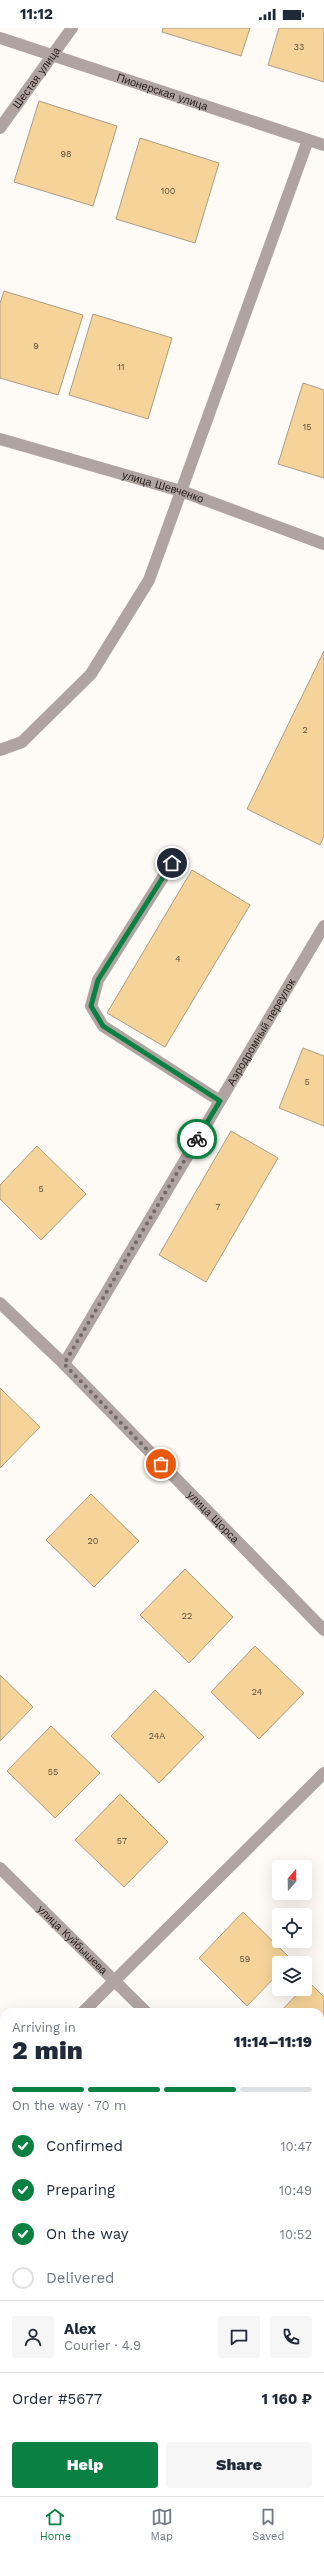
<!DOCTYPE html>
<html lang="en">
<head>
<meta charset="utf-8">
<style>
	body { margin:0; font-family:"Work Sans",sans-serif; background:#f6f6f7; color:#1f2937; height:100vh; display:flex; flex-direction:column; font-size:15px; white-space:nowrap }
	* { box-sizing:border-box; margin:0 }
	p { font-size:13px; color:#747a83 }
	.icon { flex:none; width:22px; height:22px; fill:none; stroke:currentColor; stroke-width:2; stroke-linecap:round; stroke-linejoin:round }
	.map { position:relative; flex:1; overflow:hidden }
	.details { position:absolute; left:0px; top:1980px; width:324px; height:488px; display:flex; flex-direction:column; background:#fff; border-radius:12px 12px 0 0; box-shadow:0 4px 16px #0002 }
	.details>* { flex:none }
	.needle { width:26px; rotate:20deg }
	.buttons { position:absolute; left:272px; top:1832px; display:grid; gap:8px }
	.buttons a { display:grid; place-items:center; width:40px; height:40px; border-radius:4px; background:#fff; box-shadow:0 4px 16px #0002; font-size:20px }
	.pin { position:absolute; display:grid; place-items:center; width:34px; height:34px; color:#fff; margin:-17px; border:2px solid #fff; border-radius:50%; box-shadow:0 1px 4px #0007 }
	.courier { position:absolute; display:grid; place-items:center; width:40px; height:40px; margin:-20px; border:3px solid #0b8043; border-radius:50%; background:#fff; color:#222; box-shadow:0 1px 5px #0007 }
	.headline em { font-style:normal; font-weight:800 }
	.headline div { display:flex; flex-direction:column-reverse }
	.headline { display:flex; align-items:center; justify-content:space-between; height:68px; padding:0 12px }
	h1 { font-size:26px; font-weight:800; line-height:30px }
	.bar { display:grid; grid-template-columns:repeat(4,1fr); gap:6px 4px; align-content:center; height:48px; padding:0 12px }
	.bar i { height:5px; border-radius:3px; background:#e0e1e3 }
	.bar .active { background:#0b8043 }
	.bar p { grid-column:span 4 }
	.line { display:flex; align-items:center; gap:10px; padding:0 12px; border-top:1px solid #e0e1e3 }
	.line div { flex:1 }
	.round { display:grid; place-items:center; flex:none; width:42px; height:42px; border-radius:4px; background:#f6f6f7 }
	ol { padding:0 12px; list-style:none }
	li { display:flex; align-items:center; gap:12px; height:44px }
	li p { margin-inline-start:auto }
	li .icon { padding:4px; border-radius:50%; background:#0b8043; color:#fff; stroke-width:4 }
	li:last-child { color:#747a83 }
	li i { width:22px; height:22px; border:2px solid #e0e1e3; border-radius:50% }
	.action { display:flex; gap:8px; margin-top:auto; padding:8px 12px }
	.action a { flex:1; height:46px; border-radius:4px; background:#0b8043; color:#fff; font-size:16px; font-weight:800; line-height:46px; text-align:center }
	.action a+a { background:#f6f6f7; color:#1f2937 }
	.status { display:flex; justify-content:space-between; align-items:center; height:28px; padding:0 20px; background:#fff; direction:ltr }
	.status svg { height:11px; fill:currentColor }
	.tabs { display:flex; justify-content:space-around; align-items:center; height:56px; border-top:1px solid #e0e1e3; background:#fff; font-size:11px; color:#747a83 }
	.tabs a { display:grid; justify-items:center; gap:2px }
	.tabs .active { color:#0b8043 }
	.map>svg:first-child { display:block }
</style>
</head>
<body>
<div class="status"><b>11:12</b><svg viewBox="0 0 49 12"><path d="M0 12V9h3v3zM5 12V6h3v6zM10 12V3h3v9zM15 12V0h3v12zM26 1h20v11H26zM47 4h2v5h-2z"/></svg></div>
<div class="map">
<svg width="324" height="2468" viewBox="0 0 324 2468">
	<rect width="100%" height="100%" fill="#fefaf6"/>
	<g fill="#f6d499" stroke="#aa9e89">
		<polygon points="163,0 250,0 241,28 162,4"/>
		<polygon points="279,0 324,0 324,54 268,37"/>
		<polygon points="39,73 117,98 93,178 14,154"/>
		<polygon points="140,110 219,135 195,215 116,191"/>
		<polygon points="4,263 83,287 58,367 0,350 0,275"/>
		<polygon points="93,286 172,310 148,391 69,367"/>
		<polygon points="303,355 324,362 324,450 278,436"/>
		<polygon points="324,623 324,808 320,817 247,781"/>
		<polygon points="192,842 250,877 165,1019 107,985"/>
		<polygon points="303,1020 324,1028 324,1098 279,1080"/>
		<polygon points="231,1103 278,1130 206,1254 159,1227"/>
		<polygon points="37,1118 86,1166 41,1212 0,1171 0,1157"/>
		<polygon points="0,1360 40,1399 0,1440"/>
		<polygon points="91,1466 139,1513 94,1559 46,1512"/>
		<polygon points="185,1541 233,1589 189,1635 140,1587"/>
		<polygon points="255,1618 304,1665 259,1711 211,1664"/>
		<polygon points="0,1647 33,1679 0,1713"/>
		<polygon points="155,1662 204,1709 159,1755 111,1708"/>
		<polygon points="51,1698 100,1745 55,1790 7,1743"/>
		<polygon points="120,1766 168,1814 124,1859 75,1812"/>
		<polygon points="243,1884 292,1932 289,1935 279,1935 279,1945 247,1978 199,1930"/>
		<polygon points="309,1954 324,1969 324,2036 320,2040 320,1984 280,1984"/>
		<polygon points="4,2248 4,2315 0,2311 0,2252"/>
		<polygon points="320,2276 324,2280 324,2337 320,2342"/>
		<polygon points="179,2464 234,2464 238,2468 176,2468"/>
	</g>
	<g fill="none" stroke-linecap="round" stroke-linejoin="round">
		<g stroke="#b0a4a0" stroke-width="12">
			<path id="s1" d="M 0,10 L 324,117"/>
			<path id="s2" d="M 0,100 L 72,0"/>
			<path id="s3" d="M 0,411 L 181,463 L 324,516"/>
			<polyline points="0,722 22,714 91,646 149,552 308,112"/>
			<polyline points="172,835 98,952 91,978 103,998 220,1073"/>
			<path id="s4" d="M 0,1275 L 64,1336 L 324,1602"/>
			<path id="s5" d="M 64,1336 L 324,898"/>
			<path id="s6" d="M 0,1840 L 146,1984"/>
			<polyline points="83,1984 324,1745"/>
			<polyline points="0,2064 4,2060"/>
			<polyline points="320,2160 324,2164"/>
			<polyline points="0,2388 4,2392"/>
			<polyline points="76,2464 80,2468"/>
		</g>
	</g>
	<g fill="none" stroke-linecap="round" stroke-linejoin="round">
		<polyline stroke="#716a65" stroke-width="4" stroke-dasharray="0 7.2" points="161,1436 64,1336 197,1111"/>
		<polyline stroke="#0b8043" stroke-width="5" points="172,835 98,952 91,978 103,998 220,1073 197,1111"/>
	</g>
	<g text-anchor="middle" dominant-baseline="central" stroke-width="3.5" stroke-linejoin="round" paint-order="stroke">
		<g font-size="9" fill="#594b38">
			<text x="299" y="19">33</text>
			<text x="66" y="126">98</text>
			<text x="168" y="163">100</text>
			<text x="36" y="318">9</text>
			<text x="121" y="339">11</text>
			<text x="307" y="399">15</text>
			<text x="305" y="702">2</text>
			<text x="178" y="931">4</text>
			<text x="307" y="1054">5</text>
			<text x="41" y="1161">5</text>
			<text x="218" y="1179">7</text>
			<text x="93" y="1513">20</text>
			<text x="187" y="1588">22</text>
			<text x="257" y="1664">24</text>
			<text x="157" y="1708">24А</text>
			<text x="53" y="1744">55</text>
			<text x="122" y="1813">57</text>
			<text x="245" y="1931">59</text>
		</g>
		<g font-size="11" fill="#251d17" stroke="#fff">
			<text stroke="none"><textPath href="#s2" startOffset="62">Шестая улица</textPath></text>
			<text stroke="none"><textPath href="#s1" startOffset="171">Пионерская улица</textPath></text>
			<text stroke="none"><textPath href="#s3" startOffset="170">улица Шевченко</textPath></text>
			<text stroke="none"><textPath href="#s5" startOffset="386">Аэродромный переулок</textPath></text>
			<text stroke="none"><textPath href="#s4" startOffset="302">улица Щорса</textPath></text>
			<text stroke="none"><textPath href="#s6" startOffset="102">улица Куйбышева</textPath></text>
		</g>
	</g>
</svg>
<div class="buttons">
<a><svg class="needle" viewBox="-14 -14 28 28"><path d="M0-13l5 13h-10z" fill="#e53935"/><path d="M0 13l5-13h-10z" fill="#747a83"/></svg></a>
<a><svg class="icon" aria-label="locate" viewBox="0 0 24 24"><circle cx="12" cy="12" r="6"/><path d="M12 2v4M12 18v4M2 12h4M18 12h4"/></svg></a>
<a><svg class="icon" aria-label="layers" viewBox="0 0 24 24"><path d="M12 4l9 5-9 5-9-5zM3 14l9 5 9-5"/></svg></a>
</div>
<div class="pin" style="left:161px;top:1436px;background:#ea580c"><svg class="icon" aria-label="bag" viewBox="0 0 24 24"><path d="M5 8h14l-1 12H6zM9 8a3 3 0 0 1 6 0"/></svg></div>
<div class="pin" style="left:172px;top:835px;background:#1f2937"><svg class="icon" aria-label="home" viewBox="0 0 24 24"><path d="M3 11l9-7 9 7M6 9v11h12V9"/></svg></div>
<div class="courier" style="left:197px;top:1111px"><svg class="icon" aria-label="bike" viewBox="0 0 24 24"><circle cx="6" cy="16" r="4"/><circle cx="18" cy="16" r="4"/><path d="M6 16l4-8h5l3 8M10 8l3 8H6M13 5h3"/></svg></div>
<section class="details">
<div class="headline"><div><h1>2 min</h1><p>Arriving in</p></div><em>11:14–11:19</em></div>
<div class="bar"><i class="active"></i><i class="active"></i><i class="active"></i><i></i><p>On the way · 70 m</p></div>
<ol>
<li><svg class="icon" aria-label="check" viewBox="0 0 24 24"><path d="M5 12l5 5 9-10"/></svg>Confirmed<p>10:47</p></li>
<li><svg class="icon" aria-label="check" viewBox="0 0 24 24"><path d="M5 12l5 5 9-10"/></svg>Preparing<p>10:49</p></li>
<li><svg class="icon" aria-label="check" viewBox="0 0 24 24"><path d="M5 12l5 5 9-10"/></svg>On the way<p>10:52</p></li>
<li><i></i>Delivered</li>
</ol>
<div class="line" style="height:72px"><a class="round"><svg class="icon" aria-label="person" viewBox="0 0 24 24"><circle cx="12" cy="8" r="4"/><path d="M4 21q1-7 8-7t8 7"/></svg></a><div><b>Alex</b><p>Courier · 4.9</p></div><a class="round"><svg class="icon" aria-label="chat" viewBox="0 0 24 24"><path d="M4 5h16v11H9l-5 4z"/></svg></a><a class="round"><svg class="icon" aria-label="phone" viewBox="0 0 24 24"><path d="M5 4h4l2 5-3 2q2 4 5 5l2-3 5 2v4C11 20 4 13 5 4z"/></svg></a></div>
<div class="line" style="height:52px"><div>Order #5677</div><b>1 160 ₽</b></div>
<div class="action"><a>Help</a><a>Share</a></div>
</section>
</div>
<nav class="tabs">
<a class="active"><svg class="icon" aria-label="home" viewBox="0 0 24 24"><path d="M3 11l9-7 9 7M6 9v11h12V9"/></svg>Home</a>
<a><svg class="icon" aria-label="map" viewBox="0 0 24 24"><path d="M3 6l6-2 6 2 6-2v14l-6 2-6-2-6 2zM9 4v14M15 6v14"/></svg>Map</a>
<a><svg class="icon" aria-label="saved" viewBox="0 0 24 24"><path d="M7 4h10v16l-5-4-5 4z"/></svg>Saved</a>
</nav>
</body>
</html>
